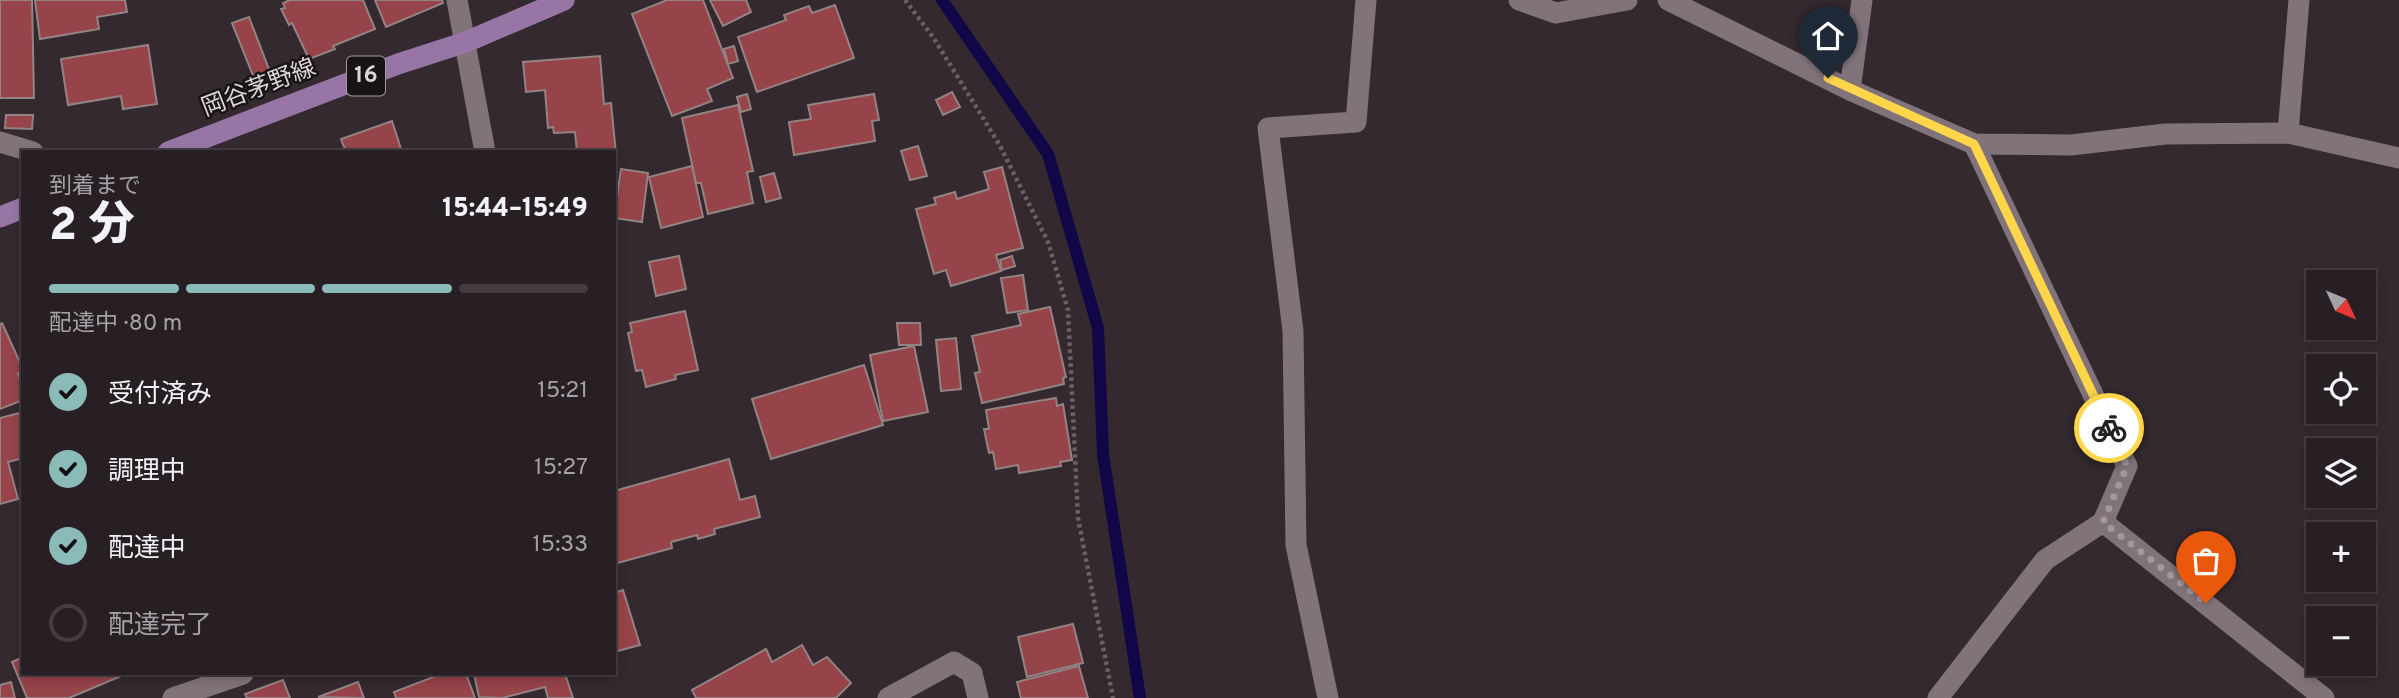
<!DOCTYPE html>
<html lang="ja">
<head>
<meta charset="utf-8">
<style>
	body { margin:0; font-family:Overpass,"Noto Sans JP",sans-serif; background:#332c30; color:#f1f3f6; height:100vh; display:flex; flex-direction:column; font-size:26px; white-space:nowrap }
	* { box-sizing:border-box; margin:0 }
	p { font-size:23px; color:#a4a2a6 }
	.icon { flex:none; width:38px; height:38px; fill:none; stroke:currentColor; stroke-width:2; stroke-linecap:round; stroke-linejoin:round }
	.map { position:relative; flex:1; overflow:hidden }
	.drawer { position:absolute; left:21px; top:150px; width:595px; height:525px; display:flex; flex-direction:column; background:#271f23; border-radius:0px; box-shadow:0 4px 10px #0003,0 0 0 2px #433d41 }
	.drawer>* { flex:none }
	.needle { width:46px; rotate:134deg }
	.tools { position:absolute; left:2306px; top:270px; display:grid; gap:14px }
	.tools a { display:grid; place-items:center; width:70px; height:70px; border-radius:0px; background:#271f23; box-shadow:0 4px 10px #0003,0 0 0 2px #433d41; font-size:35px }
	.pin { position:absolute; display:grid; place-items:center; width:60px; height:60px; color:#fff; margin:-72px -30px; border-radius:50% 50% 50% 0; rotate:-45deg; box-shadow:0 0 7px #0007 }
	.pin .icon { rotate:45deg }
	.courier { position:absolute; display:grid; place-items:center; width:70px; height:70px; margin:-35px; border:5px solid #ffd54a; border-radius:50%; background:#fff; color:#222; box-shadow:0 2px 9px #0007 }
	.overview em { font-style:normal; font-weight:800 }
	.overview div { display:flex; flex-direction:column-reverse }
	.overview { display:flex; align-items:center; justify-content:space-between; height:119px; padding:0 28px }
	h1 { font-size:46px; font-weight:800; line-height:52px }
	.bar { display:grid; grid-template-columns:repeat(4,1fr); gap:10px 7px; align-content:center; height:84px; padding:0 28px }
	.bar i { height:9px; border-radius:5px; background:#433d41 }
	.bar .active { background:#8bbbb9 }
	.bar p { grid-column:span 4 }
	ol { padding:0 28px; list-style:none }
	li { display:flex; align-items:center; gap:21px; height:77px }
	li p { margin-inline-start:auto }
	li .icon { padding:7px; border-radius:50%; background:#8bbbb9; color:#111; stroke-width:4 }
	li:last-child { color:#a4a2a6 }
	li i { width:38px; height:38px; border:4px solid #433d41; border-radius:50% }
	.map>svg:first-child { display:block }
</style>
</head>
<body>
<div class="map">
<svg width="2399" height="698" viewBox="0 0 2399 698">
	<rect width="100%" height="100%" fill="#34292f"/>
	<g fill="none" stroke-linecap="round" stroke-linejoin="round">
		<polyline stroke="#110648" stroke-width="12" points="942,0 1048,154 1098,328 1103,454 1140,698"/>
	</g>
	<g fill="#964349" stroke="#938383" stroke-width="2">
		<polygon points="0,0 32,0 34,98 0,98"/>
		<polygon points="35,0 125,0 127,12 97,17 99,29 40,39"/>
		<polygon points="290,0 363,0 375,29 333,46 335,49 309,59 292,23 289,25 281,9 285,8 283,3"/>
		<polygon points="375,0 442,0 443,3 386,27"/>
		<polygon points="667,0 703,0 733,78 707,89 712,101 672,116 632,14"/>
		<polygon points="710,0 746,0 751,12 723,26"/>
		<polygon points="835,5 854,58 757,92 738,37 786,20 784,15 809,6 812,13"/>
		<polygon points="249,17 270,72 254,78 232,23"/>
		<polygon points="148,45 157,104 123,109 121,96 68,105 61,59"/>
		<polygon points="734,46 738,61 728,64 724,49"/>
		<polygon points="600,56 604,104 611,103 617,164 614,165 614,152 577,152 575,132 554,133 553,127 548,128 545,90 526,92 523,62"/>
		<polygon points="952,92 960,107 943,115 936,100"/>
		<polygon points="747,94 751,109 741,112 737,97"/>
		<polygon points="874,94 879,120 872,121 875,141 794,155 789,122 811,119 808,105"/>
		<polygon points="738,105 753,171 747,172 753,203 708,214 701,183 696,183 682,118"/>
		<polygon points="6,115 33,115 32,129 5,128"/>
		<polygon points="392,121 402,152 346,152 341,139"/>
		<polygon points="918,146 927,176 910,180 901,151"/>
		<polygon points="692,166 703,217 661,228 649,177"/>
		<polygon points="1002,167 1023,248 996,255 1001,271 951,286 946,270 934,274 916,209 936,204 934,198 955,192 957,199 989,189 984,172"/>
		<polygon points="621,169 648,173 642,222 614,218"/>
		<polygon points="774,173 781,198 766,202 760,177"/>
		<polygon points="679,256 686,289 656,296 649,262"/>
		<polygon points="1012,256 1015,266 1002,270 1000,260"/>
		<polygon points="1023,275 1028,310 1007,313 1001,278"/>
		<polygon points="1050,307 1066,377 1063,378 1064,384 982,403 975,373 980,372 972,336 1021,325 1018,314"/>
		<polygon points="685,311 698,370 675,375 676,379 646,387 642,370 636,371 628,333 632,332 630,323"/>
		<polygon points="2,323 23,369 18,374 23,385 23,400 0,409 0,324"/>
		<polygon points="897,323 920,323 921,345 899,345"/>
		<polygon points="956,338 961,389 941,391 936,340"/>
		<polygon points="914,346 928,412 883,421 870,355"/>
		<polygon points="864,365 883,425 771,459 752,399"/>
		<polygon points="1056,398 1057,406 1063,404 1072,460 1060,462 1061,466 1019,473 1018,465 996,469 993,452 989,453 984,429 989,429 986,410"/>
		<polygon points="23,412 23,458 8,462 18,499 0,504 0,418"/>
		<polygon points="729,459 740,500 755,496 760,517 714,529 715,534 698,539 697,535 671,542 672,548 614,564 614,491"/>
		<polygon points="623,590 640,645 614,652 614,593"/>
		<polygon points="1073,624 1083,663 1027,677 1018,637"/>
		<polygon points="802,645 813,665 827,657 851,683 836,698 696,698 692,690 766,649 772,662"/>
		<polygon points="23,657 23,674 126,674 69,698 27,698 12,662"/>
		<polygon points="1079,666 1088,698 1021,698 1017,682"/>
		<polygon points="441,674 466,674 475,698 396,698 394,692"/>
		<polygon points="474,674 565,674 573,698 548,698 545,687 502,698 479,697"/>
		<polygon points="283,680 290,698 247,698 245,694"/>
		<polygon points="11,682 15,698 0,698 0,685"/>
		<polygon points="358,682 364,698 318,697"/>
	</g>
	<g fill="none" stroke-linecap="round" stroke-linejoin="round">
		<polyline stroke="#6a6065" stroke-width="4.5" stroke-dasharray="3.5 3.5" stroke-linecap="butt" points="905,0 933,37 999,144 1048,242 1068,310 1078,518 1113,698"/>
		<g stroke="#81737a" stroke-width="21">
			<polyline points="457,0 485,152"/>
			<polyline points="1519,0 1556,13 1627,0"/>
			<polyline points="1668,0 1850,90 1974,144 2071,145 2165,134 2288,133 2399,158"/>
			<polyline points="1850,90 1862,0"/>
			<polyline points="2288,133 2299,0"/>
			<polyline points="0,142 33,152"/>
			<polyline points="2103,522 2324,698"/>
			<polyline points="173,698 243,674"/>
			<polyline points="888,698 954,662 972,673 978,698"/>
			<polyline points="1328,698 1296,545 1293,331 1268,128 1356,122 1366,0"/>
			<polyline points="1938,698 2045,560 2103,522 2127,466 1974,144"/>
		</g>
		<g stroke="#9776a5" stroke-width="21">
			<polyline points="168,152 398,64 466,42 564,0"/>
			<polyline points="0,217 23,208"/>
		</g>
	</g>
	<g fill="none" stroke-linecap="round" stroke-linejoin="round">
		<polyline stroke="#a1989d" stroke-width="7" stroke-dasharray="0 12.6" points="2109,428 2127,466 2103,522 2206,603"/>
		<polyline stroke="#ffd54a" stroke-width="9" points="1828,78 1974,144 2109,428"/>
	</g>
	<g text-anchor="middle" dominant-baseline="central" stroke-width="5" stroke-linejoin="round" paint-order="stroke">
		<rect fill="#181316" stroke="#a19a9e" stroke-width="2" x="347" y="56.5" width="38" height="39" rx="5"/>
		<g font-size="23" font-weight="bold" fill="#dcd4d8">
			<text x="366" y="76">16</text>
		</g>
		<g font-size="24" fill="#dcd4d8" stroke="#181316">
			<text transform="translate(259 89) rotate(-21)">岡谷茅野線</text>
		</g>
	</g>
</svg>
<div class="tools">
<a><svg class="needle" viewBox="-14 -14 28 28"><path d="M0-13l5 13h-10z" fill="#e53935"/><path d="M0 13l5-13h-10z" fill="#a4a2a6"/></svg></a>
<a><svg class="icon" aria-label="locate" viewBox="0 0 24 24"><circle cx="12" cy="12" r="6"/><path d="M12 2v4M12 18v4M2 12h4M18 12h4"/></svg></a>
<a><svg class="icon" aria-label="layers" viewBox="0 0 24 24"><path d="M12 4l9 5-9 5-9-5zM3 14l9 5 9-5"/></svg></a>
<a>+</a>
<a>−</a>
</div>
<div class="pin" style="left:2206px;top:603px;background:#ea580c"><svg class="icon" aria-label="bag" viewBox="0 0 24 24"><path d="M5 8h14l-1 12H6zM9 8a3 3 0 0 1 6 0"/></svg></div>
<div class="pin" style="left:1828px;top:78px;background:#1f2937"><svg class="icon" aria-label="home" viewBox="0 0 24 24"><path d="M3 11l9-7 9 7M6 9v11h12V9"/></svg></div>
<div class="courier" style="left:2109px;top:428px"><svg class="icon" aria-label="bike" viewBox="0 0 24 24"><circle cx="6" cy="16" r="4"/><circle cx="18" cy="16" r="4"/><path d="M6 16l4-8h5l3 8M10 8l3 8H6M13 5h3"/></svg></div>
<section class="drawer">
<div class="overview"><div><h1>2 分</h1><p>到着まで</p></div><em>15:44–15:49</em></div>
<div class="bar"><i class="active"></i><i class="active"></i><i class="active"></i><i></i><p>配達中 · 80 m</p></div>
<ol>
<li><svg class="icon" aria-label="check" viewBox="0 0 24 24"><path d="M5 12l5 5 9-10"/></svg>受付済み<p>15:21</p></li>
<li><svg class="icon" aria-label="check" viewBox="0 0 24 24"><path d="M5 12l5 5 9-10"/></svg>調理中<p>15:27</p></li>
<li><svg class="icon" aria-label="check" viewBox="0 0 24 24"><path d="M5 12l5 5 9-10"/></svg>配達中<p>15:33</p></li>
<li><i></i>配達完了</li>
</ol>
</section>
</div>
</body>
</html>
